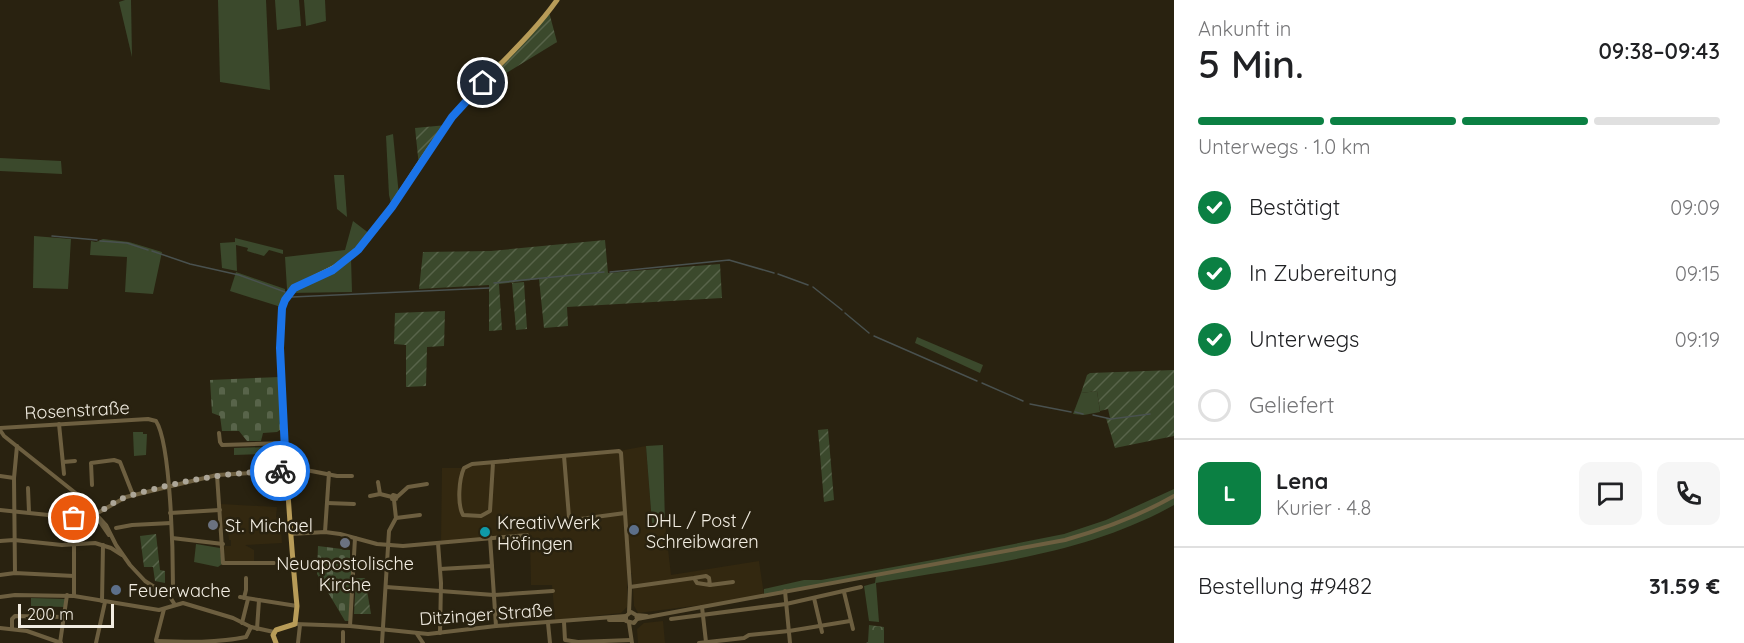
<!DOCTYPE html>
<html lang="de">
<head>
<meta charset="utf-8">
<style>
	body { margin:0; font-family:Quicksand,sans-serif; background:#f6f6f6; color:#202124; height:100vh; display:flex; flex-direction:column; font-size:22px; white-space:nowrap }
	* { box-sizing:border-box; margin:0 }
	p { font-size:20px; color:#757577 }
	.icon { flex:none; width:33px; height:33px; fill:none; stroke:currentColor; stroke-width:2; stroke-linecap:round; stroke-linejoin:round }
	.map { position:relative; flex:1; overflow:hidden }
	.drawer { display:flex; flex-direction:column; background:#fff; width:570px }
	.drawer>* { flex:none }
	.scale { position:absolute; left:18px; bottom:15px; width:96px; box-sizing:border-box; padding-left:6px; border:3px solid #f2ede2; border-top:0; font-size:16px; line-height:21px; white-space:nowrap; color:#f2ede2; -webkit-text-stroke:4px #292210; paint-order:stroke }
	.pin { position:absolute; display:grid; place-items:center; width:51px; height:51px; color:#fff; margin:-26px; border:3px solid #fff; border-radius:50%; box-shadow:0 2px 6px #0007 }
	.courier { position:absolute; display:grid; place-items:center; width:60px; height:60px; margin:-30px; border:4px solid #1a73e8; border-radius:50%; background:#fff; color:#222; box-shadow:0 2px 8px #0007 }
	.head em { font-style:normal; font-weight:600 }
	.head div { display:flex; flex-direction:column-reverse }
	.head { display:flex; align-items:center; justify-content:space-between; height:102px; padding:0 24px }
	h1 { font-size:39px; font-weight:600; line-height:45px }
	.bar { display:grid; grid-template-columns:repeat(4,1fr); gap:9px 6px; align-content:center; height:72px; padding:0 24px }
	.bar i { height:8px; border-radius:4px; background:#e0e0e0 }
	.bar .current { background:#0b8043 }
	.bar p { grid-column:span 4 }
	.line { display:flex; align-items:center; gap:15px; padding:0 24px; border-top:2px solid #e0e0e0 }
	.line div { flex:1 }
	.round { display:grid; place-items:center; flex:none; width:63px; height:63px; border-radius:12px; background:#f6f6f6 }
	ol { padding:0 24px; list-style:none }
	li { display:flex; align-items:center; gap:18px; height:66px }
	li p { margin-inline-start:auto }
	li .icon { padding:6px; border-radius:50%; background:#0b8043; color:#fff; stroke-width:4 }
	li:last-child { color:#757577 }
	li i { width:33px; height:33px; border:3px solid #e0e0e0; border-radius:50% }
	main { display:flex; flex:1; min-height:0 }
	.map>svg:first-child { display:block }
</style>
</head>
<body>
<main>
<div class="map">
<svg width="1174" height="643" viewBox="0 0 1174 643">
	<defs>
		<pattern id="forest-crowns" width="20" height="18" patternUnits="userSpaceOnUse" patternTransform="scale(1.5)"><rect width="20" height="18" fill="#3b492c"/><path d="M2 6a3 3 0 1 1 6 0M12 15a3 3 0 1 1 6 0" fill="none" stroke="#58644a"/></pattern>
		<pattern id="cemetery-stones" width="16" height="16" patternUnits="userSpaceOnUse" patternTransform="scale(1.5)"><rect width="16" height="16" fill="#3b492c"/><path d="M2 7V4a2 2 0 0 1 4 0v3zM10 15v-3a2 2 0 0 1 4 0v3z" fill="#58644a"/></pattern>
		<pattern id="garden-furrows" width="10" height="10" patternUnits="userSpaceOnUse" patternTransform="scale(1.5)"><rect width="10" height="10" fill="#3b492c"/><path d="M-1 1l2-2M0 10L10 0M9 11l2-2" fill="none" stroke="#58644a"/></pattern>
	</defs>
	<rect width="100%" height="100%" fill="#292210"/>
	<g fill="#332810">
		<polygon points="646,446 652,523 665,523 671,575 759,561 764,595 702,607 701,605 638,613 634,606 632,573 627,573 627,607 621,613 555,620 552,585 531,585 530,535 441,542 442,468 464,468 472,464 619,451"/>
		<polygon points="221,504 277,507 276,517 280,517 282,543 245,545 254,550 254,562 225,563 224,546 231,546 231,540 229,540 228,531 223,531"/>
		<polygon points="663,621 665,643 638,643 637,629 644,623"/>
	</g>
	<g fill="#3b492c">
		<polygon points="125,0 131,0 132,57 119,2"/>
		<polygon points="218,0 266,0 270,90 220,82"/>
		<polygon points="275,0 299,0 301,26 277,30"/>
		<polygon points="304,0 325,0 326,21 306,26"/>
		<polygon points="393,134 399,196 392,207 389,195 386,136"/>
		<polygon points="0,158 61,161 62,174 0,171"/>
		<polygon points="334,175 344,175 347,217 337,209"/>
		<polygon points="353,221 370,234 351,258 352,292 289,293 287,289 285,257 345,250"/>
		<polygon points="34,236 71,239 68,289 33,288"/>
		<polygon points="235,238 283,250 283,254 269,250 264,256 247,251 248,248 236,245 237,271 222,268 220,243 235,242"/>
		<polygon points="103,239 129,242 162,252 153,294 125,292 127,257 90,255 91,241 96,242"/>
		<polygon points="236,272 285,289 285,296 281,307 230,291"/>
		<polygon points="917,337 983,365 980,373 915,343"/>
		<polygon points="1097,391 1100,412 1084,415 1073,414 1081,393"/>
		<polygon points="133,432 143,432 143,434 147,434 146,455 134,456"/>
		<polygon points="663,445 665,523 652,523 646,446"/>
		<polygon points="269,447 271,469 261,469 260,454 234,455 234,448"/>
		<path d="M 1174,489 L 1174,505 C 1083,556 977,565 876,583 L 879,622 L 869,621 L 864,586 L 875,583 L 876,576 L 764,595 L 764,589 L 804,580 L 821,580 L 938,559 L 1064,534 L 1106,520 Z"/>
		<polygon points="196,544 220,548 222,564 218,567 194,562"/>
		<polygon points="31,598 65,599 65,607 31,606"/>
	</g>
	<polygon fill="url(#forest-crowns)" points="869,625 884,627 884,643 866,643 868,642"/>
	<g fill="url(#cemetery-stones)">
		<polygon points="280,377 280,430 277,432 263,433 261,441 247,441 239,431 222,431 220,416 212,413 210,380"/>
		<polygon points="318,546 350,550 350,560 353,560 352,621 345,621 317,574"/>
	</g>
	<g fill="url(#garden-furrows)">
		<polygon points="549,12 557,42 503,75 483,83 477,68 506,59"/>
		<polygon points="447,125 419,166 415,128"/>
		<polygon points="605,240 608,273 720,264 722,298 567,307 568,326 544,328 539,279 499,284 502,330 489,331 489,285 419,289 423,252 491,251"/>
		<polygon points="524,282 527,329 516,330 512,283"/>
		<polygon points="445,311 444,346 427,347 426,386 406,387 406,345 394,344 395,313"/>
		<polygon points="1174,370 1174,436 1115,448 1106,418 1110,418 1108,409 1100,411 1097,391 1081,393 1087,375 1090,373"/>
		<polygon points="828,429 834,500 824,502 818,430"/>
		<polygon points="156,534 160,570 165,571 165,583 155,581 153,567 144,567 140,536"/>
		<polygon points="356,578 365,578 371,614 354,614"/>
	</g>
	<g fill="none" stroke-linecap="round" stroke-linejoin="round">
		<g stroke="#49514f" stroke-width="1.5">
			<polyline points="52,236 97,240"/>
			<polyline points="100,241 127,243 148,250"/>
			<polyline points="152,251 190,264 239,275 285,292"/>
			<polyline points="610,272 729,260 774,273"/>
			<polyline points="778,274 808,285"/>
			<polyline points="494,283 604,272"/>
			<polyline points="813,287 842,310"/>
			<polyline points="292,297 489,288"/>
			<polyline points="845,313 869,333"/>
			<polyline points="874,336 977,381"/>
			<polyline points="982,383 1023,401"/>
			<polyline points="1030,404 1071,412"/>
			<polyline points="1075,412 1083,414"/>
			<polyline points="1093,415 1111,419 1150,414"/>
		</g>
		<g stroke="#6d5f40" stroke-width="4">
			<polyline points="59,424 64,474"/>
			<path d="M 0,428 L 148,419 L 156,421 C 171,444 173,556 173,587 L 170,597"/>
			<polyline points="0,430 4,436 78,495 106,525 116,545 130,565 145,581 170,597 175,605"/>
			<polyline points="219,433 220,442 222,445 285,443"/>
			<polyline points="564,456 569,517 573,520 625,513"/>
			<polyline points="63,462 75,461"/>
			<path d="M 493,463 L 490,511 L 481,516 L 463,515 C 457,504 459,479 464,468 L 472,464 L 619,451 L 621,453 L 630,587 L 629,613"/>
			<polyline points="217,475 223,563 274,563"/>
			<polyline points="0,476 14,478"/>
			<polyline points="378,482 380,494"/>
			<polyline points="92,485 91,463 114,460 120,462 133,495"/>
			<polyline points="28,488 29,512"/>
			<polygon points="393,495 396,496 396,499 392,499"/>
			<polyline points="370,496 380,494 392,497"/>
			<polyline points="397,497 408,487 427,484"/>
			<polyline points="327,503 354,504"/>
			<polyline points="0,510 87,519 126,497 217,475 306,470 337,476 352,476"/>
			<polyline points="170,513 220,510"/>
			<polyline points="396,518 420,515"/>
			<polyline points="98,519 109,535"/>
			<polyline points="116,528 132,525 171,523"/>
			<polyline points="325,532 329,473"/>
			<polyline points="291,534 325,532 340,534 377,544 403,546 527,535"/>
			<polyline points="490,537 496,626"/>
			<polyline points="172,538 223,544"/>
			<polyline points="0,541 14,540 62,545 95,543 111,548 122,555"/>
			<polyline points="438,543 441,583 440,633"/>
			<polyline points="440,569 492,566"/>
			<polyline points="15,573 14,478 17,446"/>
			<polyline points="0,575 15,573 74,576"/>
			<polyline points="710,585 733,582"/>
			<polyline points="386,587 494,595 553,591"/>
			<polyline points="630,587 694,578 697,583 710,585 709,578 706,576 694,578"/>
			<polyline points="785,591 790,643"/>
			<polyline points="844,592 853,629"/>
			<polyline points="74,596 74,518"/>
			<polyline points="0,597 15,595 74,596 159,610 183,603 233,618 251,627 274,632"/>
			<polyline points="240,597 297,606"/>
			<polyline points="244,598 246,590 246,578"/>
			<polyline points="814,598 822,632"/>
			<polyline points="102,601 103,545"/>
			<polyline points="702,607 706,642"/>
			<polyline points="636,615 637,619 634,623 626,621 626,616 631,612 636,615 647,616"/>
			<path d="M 637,619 L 1065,540 C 1104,529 1139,516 1174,496"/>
			<polyline points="671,619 786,604 861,587"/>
			<polyline points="609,620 626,620"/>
			<polyline points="564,622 565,640 578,642 631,640"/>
			<polyline points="242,623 248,599"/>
			<polyline points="548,623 550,643"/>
			<polyline points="629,623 632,643"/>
			<polyline points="295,624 350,626 428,634 496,626 626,616"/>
			<polyline points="350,626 355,538"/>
			<polyline points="0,628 27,631 61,643"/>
			<polyline points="12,629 12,619 15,616 64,617"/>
			<polyline points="257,629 259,600"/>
			<polyline points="417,634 423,643"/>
			<polyline points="156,640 164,609"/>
			<path d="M 156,641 C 186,642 218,643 246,637 L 251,627"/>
			<polyline points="60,643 67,595"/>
			<polyline points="96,643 105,602"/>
			<polyline points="298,643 300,625"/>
			<polyline points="343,643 343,632"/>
			<polyline points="382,643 389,531 396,518 394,500"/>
			<polyline points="699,643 744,638 749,635 789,631 850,621"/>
		</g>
		<path stroke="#b89c58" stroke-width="5" d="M 276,643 L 273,635 L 276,630 L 295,624 L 297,606 C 290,536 286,467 282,397 C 281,374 277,323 284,302 C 291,281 338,272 357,251 C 395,208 421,155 457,111 C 488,73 528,41 557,0"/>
	</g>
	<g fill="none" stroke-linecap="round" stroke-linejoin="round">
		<path stroke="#aca698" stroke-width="6" stroke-dasharray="0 10.8" d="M 74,518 C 100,520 105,503 129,496 C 180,481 226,472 280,471"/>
		<polyline stroke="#1a73e8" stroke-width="8" points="280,471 286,471 280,348 282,308 285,300 294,288 333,270 358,250 392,207 452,117 483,83"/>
	</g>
	<g fill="#6b7280" stroke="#292210" stroke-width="2">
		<circle cx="213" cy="525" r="6"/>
		<circle cx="345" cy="543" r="6"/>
	</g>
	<g fill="#5c6f8a" stroke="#292210" stroke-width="2">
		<circle cx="634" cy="530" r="6"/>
		<circle cx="116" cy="590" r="6"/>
	</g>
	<circle fill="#0f9aa8" stroke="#292210" stroke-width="2" cx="485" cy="532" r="6"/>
	<g text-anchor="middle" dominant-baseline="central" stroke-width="5" stroke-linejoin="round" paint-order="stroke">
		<g font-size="18" fill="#f2ede2" stroke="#292210">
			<text transform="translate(77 410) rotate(-3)">Rosenstraße</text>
			<text transform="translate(486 614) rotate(-4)">Ditzinger Straße</text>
		</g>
		<g font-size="18" fill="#f2ede2" stroke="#292210" text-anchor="start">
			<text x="646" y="520">DHL / Post /<tspan x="646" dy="21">Schreibwaren</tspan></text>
			<text x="497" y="522">KreativWerk<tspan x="497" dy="21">Höfingen</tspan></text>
			<text x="225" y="525">St. Michael</text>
			<text x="345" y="563" text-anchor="middle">Neuapostolische<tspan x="345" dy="21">Kirche</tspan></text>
			<text x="128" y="590">Feuerwache</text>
		</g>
	</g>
</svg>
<div class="scale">200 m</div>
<div class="pin" style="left:74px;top:518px;background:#ea580c"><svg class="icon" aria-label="bag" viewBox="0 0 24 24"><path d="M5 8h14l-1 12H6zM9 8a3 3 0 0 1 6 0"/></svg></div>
<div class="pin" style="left:483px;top:83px;background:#1f2937"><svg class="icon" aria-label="home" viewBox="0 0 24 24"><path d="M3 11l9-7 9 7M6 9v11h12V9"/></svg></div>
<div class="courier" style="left:280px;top:471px"><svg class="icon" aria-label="bike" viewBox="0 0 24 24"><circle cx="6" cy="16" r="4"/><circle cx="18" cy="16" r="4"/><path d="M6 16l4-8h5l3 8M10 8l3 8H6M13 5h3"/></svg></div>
</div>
<section class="drawer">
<div class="head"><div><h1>5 Min.</h1><p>Ankunft in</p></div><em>09:38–09:43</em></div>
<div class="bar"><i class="current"></i><i class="current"></i><i class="current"></i><i></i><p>Unterwegs · 1.0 km</p></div>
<ol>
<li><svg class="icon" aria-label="check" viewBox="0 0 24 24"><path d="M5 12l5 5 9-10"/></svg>Bestätigt<p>09:09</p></li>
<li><svg class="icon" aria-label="check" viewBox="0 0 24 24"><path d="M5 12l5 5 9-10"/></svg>In Zubereitung<p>09:15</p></li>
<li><svg class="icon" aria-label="check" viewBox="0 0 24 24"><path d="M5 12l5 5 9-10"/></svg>Unterwegs<p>09:19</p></li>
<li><i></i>Geliefert</li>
</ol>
<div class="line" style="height:108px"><b class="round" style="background:#0b8043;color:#fff">L</b><div><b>Lena</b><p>Kurier · 4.8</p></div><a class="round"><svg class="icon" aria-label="chat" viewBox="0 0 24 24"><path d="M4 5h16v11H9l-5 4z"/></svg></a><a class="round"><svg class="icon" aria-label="phone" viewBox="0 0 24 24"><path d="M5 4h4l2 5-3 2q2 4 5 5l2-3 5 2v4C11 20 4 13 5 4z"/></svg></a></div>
<div class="line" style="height:78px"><div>Bestellung #9482</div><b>31.59 €</b></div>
</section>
</main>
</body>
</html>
